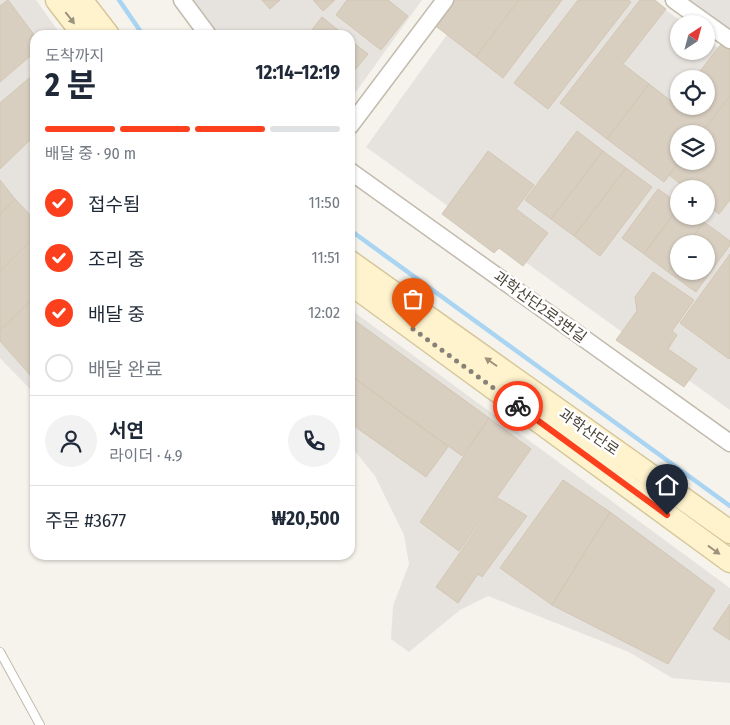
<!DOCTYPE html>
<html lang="ko">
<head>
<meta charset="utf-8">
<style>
	body { margin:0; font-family:"Fira Sans Condensed","Noto Sans KR",sans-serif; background:#f2f2f3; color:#1f2937; height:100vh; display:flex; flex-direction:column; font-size:19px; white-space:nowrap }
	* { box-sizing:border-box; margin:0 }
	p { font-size:16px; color:#747a83 }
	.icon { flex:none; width:28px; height:28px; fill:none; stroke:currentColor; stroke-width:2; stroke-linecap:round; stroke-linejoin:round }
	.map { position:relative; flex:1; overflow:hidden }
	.details { position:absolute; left:30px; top:30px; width:325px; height:530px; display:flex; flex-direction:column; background:#fff; border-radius:15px; box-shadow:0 1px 4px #0004 }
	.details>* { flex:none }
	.needle { width:32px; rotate:36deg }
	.buttons { position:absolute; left:670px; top:15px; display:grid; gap:10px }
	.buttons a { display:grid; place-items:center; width:45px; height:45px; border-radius:50%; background:#fff; box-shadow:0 1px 4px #0004; font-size:25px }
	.pin { position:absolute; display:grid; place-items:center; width:42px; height:42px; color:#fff; margin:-51px -21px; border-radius:50% 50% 50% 0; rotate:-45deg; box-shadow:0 0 5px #0007 }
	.pin .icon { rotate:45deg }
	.courier { position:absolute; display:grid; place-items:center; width:50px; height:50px; margin:-25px; border:4px solid #fc3f1d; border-radius:50%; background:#fff; color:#222; box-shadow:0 1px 6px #0007 }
	.head em { font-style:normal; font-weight:700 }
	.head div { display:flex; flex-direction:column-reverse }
	.head { display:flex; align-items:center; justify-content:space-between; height:85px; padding:0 15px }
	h1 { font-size:32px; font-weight:700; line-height:38px }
	.bar { display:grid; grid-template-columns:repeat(4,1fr); gap:8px 5px; align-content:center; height:60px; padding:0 15px }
	.bar i { height:6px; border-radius:4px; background:#e0e1e3 }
	.bar .current { background:#fc3f1d }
	.bar p { grid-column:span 4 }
	.line { display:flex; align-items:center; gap:12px; padding:0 15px; border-top:1px solid #e0e1e3 }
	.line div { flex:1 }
	.round { display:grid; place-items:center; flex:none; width:52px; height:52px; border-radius:26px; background:#f2f2f3 }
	ol { padding:0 15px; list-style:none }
	li { display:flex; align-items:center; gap:15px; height:55px }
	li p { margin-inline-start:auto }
	li .icon { padding:5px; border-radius:50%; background:#fc3f1d; color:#fff; stroke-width:4 }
	li:last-child { color:#747a83 }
	li i { width:28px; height:28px; border:2px solid #e0e1e3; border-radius:50% }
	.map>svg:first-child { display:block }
</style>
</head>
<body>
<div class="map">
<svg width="730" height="725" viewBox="0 0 730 725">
	<rect width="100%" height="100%" fill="#f6f3ec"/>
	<g fill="#e6e2dd" fill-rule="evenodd">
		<polygon points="0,0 36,0 61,35 35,35 35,394 0,358"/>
		<polygon points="180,0 422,0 350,100 350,35 209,35"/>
		<path d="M 472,0 L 652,0 L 685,24 L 679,24 L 679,51 L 706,51 L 706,39 L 730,56 L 730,410 L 366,147 ZM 679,79 L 706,79 L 706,106 L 679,106 ZM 679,134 L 706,134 L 706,161 L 679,161 ZM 679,189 L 706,189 L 706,216 L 679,216 ZM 679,244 L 706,244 L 706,271 L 679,271 Z"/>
		<polygon points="688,0 730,0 730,30"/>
		<polygon points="350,309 730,588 730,683 672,678 629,652 488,596 460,610 409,652 391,639 393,606 409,564 404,535 375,476 350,445"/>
	</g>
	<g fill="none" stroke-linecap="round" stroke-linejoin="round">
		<g stroke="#a9d4f2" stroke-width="4.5">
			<polyline points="119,0 143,35"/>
			<polyline points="350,230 730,506"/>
		</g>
	</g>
	<g fill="#d8cfc1" stroke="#d3c7b4">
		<polygon points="8,0 35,36 35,52 0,82 0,6"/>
		<polygon points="262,0 280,0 270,9"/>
		<polygon points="313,0 335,0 323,11"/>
		<polygon points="347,0 388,0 408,16 381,50 336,15"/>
		<polygon points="451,0 519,0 476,57 433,24"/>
		<polygon points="519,0 562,0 503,78 476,57"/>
		<polygon points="578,0 628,0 631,2 548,109 514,83"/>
		<polygon points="640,0 655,0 666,9 623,64 649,84 607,139 560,103"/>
		<polygon points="322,17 344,35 308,35"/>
		<polygon points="725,39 730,44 730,96 701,134 679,134 679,161 680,161 664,182 607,139 649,84 679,107 706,106 706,79 694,79"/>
		<polygon points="350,40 368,54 350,76"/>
		<polygon points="35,73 35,135 0,169 0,103"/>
		<polygon points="730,96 730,200 719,214 706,204 706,189 687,189 669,175 680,161 706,161 706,134 701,134"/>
		<polygon points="577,131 603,151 551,219 525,200"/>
		<polygon points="488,151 534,185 516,209 548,233 523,266 499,248 494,253 442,214"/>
		<polygon points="603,151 626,168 574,236 551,219"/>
		<polygon points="626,168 652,187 600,256 574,236"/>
		<polygon points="0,180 15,199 0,215"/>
		<polygon points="658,189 679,204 679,207 644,254 622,238"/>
		<polygon points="15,199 35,220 35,236 0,271 0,215"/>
		<polygon points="679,207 679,216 696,216 704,222 688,244 679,244 679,256 668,272 644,254"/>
		<polygon points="704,222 730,241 730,245 696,292 668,272 679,256 679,271 706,271 706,244 688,244"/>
		<polygon points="35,236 35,297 0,330 0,271"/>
		<polygon points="730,254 730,358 729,359 680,323"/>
		<polygon points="653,272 694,300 672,331 677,335 668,349 697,369 684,387 616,340 637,311 635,297"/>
		<polygon points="35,297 35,372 31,376 0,341 0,330"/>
		<polygon points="350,317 489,418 462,456 350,375"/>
		<polygon points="350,375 448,447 426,477 350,423"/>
		<polygon points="489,418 531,449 459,551 420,522"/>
		<polygon points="563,480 610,512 552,605 500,568"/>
		<polygon points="498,498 527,516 482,577 478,574 458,603 436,587"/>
		<polygon points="610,512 715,590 668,664 552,605"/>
		<polygon points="730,604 730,640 713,629"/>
	</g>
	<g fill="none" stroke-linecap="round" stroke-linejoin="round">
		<defs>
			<polyline id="lane" points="0,652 40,725"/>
			<g id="street">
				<polyline points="182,0 208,35"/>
				<polyline points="674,0 730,40"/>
				<polyline points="350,126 445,0"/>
				<polyline points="350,171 730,443"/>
			</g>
			<g id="secondary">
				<polyline points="57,0 84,35"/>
				<polyline points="81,0 108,35"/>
				<polyline points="350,262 730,532"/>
				<polyline points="350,283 730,561"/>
			</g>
		</defs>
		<use href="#lane" stroke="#c2bbae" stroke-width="10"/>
		<use href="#street" stroke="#c2bbae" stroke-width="19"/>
		<use href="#secondary" stroke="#d6c79b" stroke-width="25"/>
		<use href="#lane" stroke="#fff" stroke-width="8"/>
		<use href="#street" stroke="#fff" stroke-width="16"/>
		<use href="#secondary" stroke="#fff3cd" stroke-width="22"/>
	</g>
	<defs><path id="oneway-solid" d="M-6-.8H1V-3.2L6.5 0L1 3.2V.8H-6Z" transform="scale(1.25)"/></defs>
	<g fill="#9c937c">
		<use href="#oneway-solid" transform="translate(70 18) rotate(52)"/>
		<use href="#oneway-solid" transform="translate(491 362) rotate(-145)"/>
		<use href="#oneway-solid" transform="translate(714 550) rotate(36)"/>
	</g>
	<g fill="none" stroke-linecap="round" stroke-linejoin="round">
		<polyline stroke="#878178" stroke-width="5" stroke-dasharray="0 9" points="413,329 518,406"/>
		<polyline stroke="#fc3f1d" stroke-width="6" points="518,406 667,515"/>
	</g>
	<g text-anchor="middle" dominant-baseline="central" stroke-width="5" stroke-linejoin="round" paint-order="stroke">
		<g font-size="15" fill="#4b4439" stroke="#fff">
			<text transform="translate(540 307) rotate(36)">과학산단2로3번길</text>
			<text transform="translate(589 432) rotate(35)">과학산단로</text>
		</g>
	</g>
</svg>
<div class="buttons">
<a><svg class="needle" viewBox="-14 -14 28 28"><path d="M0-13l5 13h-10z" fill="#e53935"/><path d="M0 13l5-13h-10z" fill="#747a83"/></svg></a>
<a><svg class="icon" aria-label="locate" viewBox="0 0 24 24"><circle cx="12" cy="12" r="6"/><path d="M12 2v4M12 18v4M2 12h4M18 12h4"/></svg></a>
<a><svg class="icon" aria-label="layers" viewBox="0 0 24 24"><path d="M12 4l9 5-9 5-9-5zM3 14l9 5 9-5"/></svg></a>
<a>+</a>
<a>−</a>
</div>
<div class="pin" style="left:413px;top:329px;background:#ea580c"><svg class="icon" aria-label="bag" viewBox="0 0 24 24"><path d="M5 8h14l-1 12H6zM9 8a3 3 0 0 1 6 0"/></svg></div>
<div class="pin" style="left:667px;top:515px;background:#1f2937"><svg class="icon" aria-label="home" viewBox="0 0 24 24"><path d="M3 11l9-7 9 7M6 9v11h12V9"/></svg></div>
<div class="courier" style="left:518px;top:406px"><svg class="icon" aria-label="bike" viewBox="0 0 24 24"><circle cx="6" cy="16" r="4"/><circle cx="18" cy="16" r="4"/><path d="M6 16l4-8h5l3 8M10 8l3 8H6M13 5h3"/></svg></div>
<section class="details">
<div class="head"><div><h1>2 분</h1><p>도착까지</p></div><em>12:14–12:19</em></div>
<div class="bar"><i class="current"></i><i class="current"></i><i class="current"></i><i></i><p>배달 중 · 90 m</p></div>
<ol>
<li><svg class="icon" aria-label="check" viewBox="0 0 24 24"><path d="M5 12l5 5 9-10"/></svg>접수됨<p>11:50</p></li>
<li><svg class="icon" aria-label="check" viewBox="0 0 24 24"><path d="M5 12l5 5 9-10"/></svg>조리 중<p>11:51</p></li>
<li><svg class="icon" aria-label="check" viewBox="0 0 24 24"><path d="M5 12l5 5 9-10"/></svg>배달 중<p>12:02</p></li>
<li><i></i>배달 완료</li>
</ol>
<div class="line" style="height:90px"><a class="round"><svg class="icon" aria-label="person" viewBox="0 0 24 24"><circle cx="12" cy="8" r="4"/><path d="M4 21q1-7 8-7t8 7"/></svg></a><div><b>서연</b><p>라이더 · 4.9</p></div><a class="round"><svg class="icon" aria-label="phone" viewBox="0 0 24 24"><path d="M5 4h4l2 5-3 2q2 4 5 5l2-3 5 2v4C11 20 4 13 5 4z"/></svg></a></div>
<div class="line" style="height:65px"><div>주문 #3677</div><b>₩20,500</b></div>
</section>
</div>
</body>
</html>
